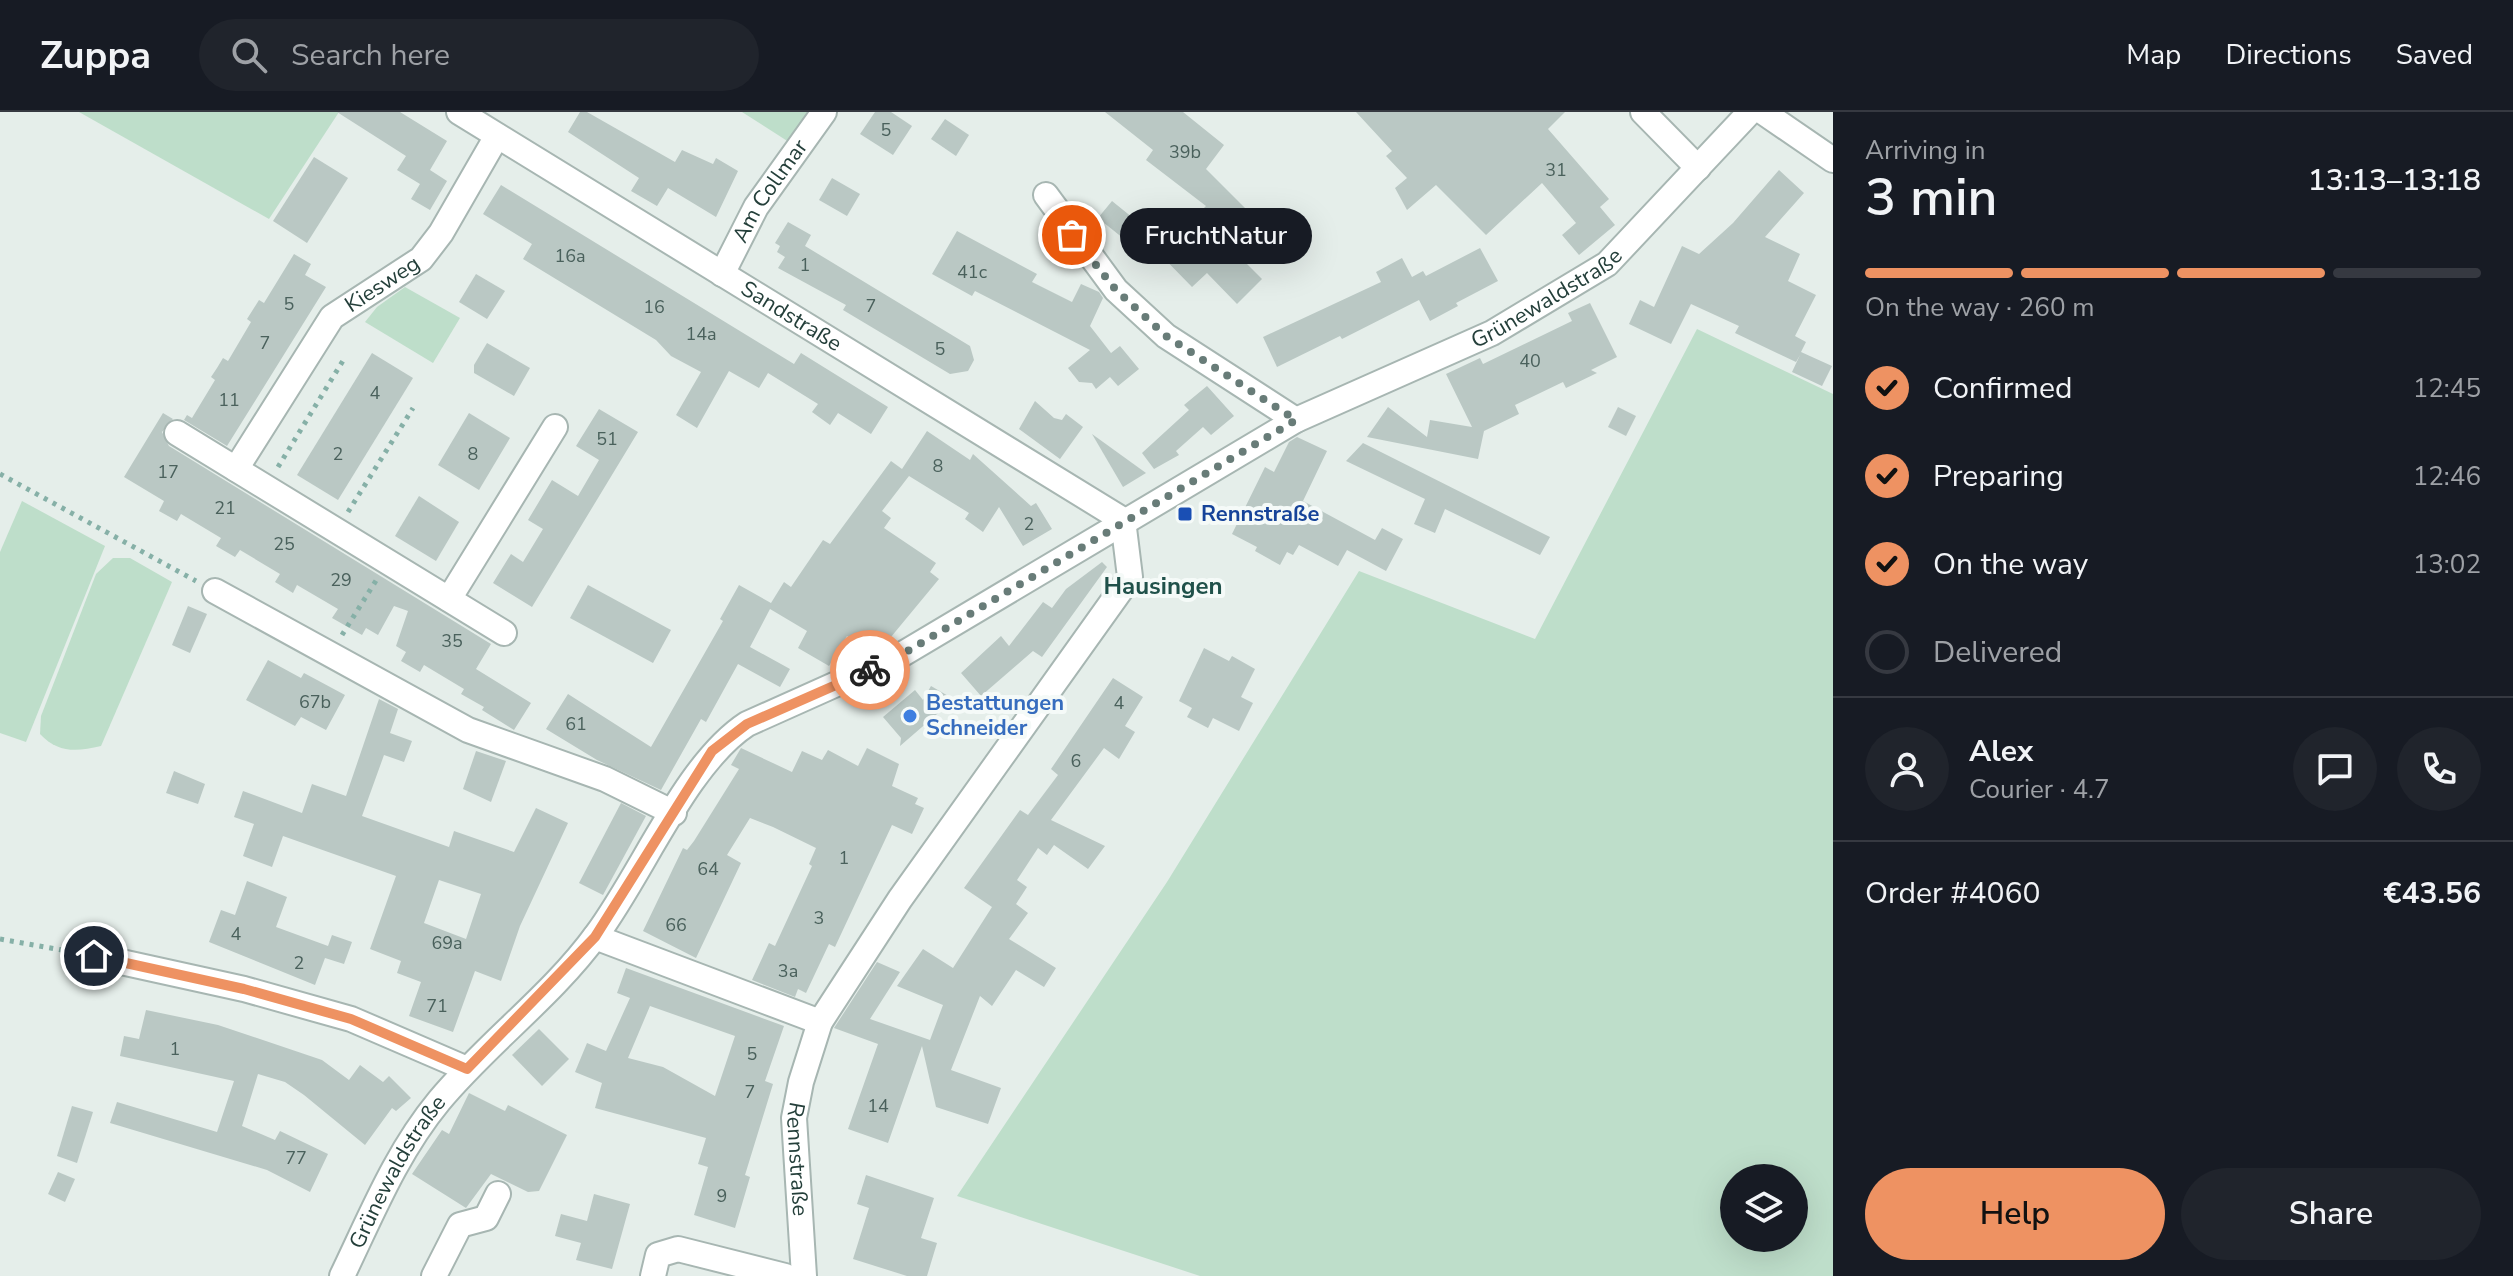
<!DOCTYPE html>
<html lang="en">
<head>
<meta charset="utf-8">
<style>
	body { margin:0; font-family:"Nunito Sans",sans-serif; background:#20242c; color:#f1f3f6; height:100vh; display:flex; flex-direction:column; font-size:30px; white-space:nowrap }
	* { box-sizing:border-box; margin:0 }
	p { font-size:26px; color:#9ea1a6 }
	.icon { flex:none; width:44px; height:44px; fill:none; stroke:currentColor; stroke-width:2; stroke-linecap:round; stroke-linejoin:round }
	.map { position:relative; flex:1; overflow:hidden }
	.sheet { display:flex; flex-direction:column; background:#171b24; width:680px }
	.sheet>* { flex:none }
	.buttons { position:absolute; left:1720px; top:1052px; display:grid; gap:16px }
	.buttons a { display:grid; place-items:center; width:88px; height:88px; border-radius:50%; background:#171b24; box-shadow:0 8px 32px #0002; font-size:40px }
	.pin { position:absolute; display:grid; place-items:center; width:68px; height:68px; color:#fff; margin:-34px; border:4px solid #fff; border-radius:50%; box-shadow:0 2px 8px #0007 }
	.courier { position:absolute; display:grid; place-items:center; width:80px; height:80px; margin:-40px; border:6px solid #ee9262; border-radius:50%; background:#fff; color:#222; box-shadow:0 2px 10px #0007 }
	.bubble { position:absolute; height:56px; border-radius:28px; background:#171b24; box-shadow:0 8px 32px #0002; font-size:26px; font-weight:600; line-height:56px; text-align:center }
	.head em { font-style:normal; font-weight:600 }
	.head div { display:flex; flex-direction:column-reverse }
	.head { display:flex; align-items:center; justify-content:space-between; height:136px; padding:0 32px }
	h1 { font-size:52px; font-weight:600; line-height:60px }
	.bar { display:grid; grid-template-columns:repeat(4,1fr); gap:12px 8px; align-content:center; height:96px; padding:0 32px }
	.bar i { height:10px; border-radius:6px; background:#363941 }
	.bar .selected { background:#ee9262 }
	.bar p { grid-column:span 4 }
	.line { display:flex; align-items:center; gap:20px; padding:0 32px; border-top:2px solid #363941 }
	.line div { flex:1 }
	.round { display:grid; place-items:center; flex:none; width:84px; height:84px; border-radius:42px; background:#20242c }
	ol { padding:0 32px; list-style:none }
	li { display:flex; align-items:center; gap:24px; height:88px }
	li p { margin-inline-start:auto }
	li .icon { padding:8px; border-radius:50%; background:#ee9262; color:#111; stroke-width:4 }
	li:last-child { color:#9ea1a6 }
	li i { width:44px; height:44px; border:4px solid #363941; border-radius:50% }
	.cta { display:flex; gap:16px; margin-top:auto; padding:16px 32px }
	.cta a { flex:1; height:92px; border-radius:48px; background:#ee9262; color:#111; font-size:32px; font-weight:600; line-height:92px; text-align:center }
	.cta a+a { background:#20242c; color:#f1f3f6 }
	header { display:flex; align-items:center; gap:48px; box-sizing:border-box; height:112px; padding:0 40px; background:#171b24; border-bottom:2px solid #363941 }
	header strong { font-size:38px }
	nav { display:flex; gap:44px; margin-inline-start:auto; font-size:28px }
	.search { width:560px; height:72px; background:#20242c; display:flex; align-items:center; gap:20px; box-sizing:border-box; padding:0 28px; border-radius:44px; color:#9ea1a6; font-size:30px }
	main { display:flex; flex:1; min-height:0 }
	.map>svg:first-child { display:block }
</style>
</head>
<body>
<header>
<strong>Zuppa</strong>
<div class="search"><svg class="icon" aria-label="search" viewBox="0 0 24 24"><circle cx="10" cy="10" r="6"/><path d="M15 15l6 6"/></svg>Search here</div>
<nav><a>Map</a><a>Directions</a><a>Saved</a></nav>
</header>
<main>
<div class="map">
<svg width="1833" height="1164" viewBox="0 0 1833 1164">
	<rect width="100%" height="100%" fill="#e5eeea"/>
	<g fill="#bedeca" fill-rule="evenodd">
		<polygon points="79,0 339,0 269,107"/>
		<polygon points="742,0 818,0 792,32"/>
		<polygon points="405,175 460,206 433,251 365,210 377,195"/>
		<path d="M 1697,217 L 1833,282 L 1833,1164 L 1200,1164 L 957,1084 L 1167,770 L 1359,459 L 1535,527 ZM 1734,1066 L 1794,1066 L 1794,1126 L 1734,1126 Z"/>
		<polygon points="22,389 105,434 26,630 0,621 0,440"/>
		<path d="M 113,446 L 130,446 L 172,470 L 101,634 C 76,640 58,641 40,622 L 41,604 L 96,462 Z"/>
	</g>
	<g fill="#bac8c4" fill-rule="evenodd">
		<polygon points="337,0 400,0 447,29 430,58 447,69 430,98 411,87 420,72 397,58 406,44"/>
		<polygon points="580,0 587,0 675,50 682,38 713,52 716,46 738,59 716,105 668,76 657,94 631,79 639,66 568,20"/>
		<polygon points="875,0 891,0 912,14 893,43 860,22"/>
		<polygon points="1105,0 1183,0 1224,33 1206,57 1251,102 1224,129 1262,167 1237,192 1207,161 1192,175 1152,134 1144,143 1098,106 1112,89 1133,106 1140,98 1172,128 1206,94 1146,48 1153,38"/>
		<polygon points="1356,0 1565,0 1548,17 1609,87 1600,95 1615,113 1579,143 1562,123 1576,111 1542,71 1486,123 1436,73 1407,98 1395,76 1407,66 1386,44 1392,39"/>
		<polygon points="945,7 969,23 956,44 931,27"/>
		<polygon points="314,45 348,66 307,131 273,109"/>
		<polygon points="1779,58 1804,81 1765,125 1800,142 1788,169 1816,183 1795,224 1806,230 1801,240 1832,254 1822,274 1792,260 1800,243 1796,250 1735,221 1739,214 1691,192 1671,232 1629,212 1640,188 1654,195 1682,134 1699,142 1733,111"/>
		<polygon points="832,66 860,82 847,104 819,88"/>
		<polygon points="501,73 794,252 801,241 888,295 871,322 838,301 830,313 812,300 818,292 768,261 759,276 729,259 697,316 676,303 701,260 671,244 656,228 523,147 532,132 483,102"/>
		<polygon points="788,110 811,123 805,134 970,234 974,248 968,259 950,262 843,198 846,193 778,156 785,145 777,140 780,134 775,131"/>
		<polygon points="957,119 1037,162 1032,170 1072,190 1081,172 1099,180 1103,186 1090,214 1111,241 1120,234 1139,257 1118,274 1110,265 1096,277 1092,271 1079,270 1068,256 1090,238 975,179 972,184 932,162"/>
		<polygon points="1480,136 1498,169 1456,191 1458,194 1430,209 1419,188 1342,227 1340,224 1277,255 1263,225 1381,170 1376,160 1402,146 1412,165 1423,159 1426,164"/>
		<polygon points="294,142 311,152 305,163 326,175 227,334 184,308 187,303 192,306 215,268 211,265 217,256 223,246 228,249 251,210 247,207 259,188 264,191"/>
		<polygon points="476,162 505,179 487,207 459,190"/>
		<polygon points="1590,191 1617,245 1591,258 1597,261 1566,276 1563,270 1515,293 1519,302 1484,319 1478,347 1367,325 1388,295 1427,325 1430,308 1472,315 1446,262 1480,246 1483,252 1572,209 1568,201"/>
		<polygon points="487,231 530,256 514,284 474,261 474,253"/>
		<polygon points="372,241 413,266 338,388 297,363"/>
		<polygon points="1207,274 1234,304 1211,323 1203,315 1176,339 1179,343 1154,357 1142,341 1189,298 1184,293"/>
		<polygon points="1035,289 1054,306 1062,308 1066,302 1083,315 1060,347 1019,317"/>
		<polygon points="1618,295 1636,304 1626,324 1608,315"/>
		<polygon points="599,297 638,320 532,495 493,471 511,442 523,450 543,417 528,408 552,368 578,384 599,348 576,334"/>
		<polygon points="163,301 173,307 162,320 169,334 491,532 476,557 531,591 514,618 482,598 484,595 461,582 464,577 424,553 420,560 401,549 406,540 396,534 408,499 394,494 378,523 366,516 362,523 332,506 338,497 297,473 293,481 275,470 280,462 240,438 235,445 216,434 221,426 181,402 177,409 159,399 164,389 124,365"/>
		<polygon points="469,301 510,326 479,378 438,353"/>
		<polygon points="927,319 970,348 973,342 1031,394 1036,391 1052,417 1023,434 999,395 983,420 965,407 969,401 909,364 882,399 891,406 884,416 936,451 930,460 939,467 886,531 870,539 847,524 829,554 798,536 807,519 770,497 750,535 790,557 780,575 738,552 706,610 701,607 661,678 597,648 546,617 568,582 651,635 723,509 720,507 739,473 771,491 784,470 791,475 823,428 830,432 891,349 902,357"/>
		<polygon points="1092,322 1146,361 1123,375"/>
		<polygon points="1297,325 1327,339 1303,389 1375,428 1382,416 1403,427 1386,459 1347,438 1338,454 1299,433 1293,443 1287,440 1280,453 1255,439 1257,435 1232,422 1265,355 1274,360 1289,330"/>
		<polygon points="1363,331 1550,425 1540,443 1445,397 1435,421 1414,412 1425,387 1346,349"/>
		<polygon points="419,384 459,410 436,449 395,424"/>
		<polygon points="1102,450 1107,455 1042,545 1033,539 981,584 961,561 1001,524 1009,534 1043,490 1052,496 1066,477"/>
		<polygon points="588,473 671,518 653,551 570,506"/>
		<polygon points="188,494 207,502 190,541 172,533"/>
		<polygon points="1204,536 1229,549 1232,544 1255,557 1241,585 1253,591 1239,619 1213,606 1208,616 1187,605 1192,596 1179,589"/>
		<polygon points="268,548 301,566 304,561 345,583 326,618 301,605 295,614 246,588"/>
		<polygon points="1113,566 1143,585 1125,614 1135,620 1119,647 1104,636 1051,708 1105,734 1088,757 1054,733 1047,743 1038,736 1017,768 1027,775 1016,792 1028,801 1009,827 1056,856 1044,875 1016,858 992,894 980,884 951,958 1001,976 988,1012 936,995 922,934 888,1031 848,1017 878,932 834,916 877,850 900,860 870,907 930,928 943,893 897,874 923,837 953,856 992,795 964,776 1020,698 1028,703 1058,663 1051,657"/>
		<polygon points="931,574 950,585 944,596 900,634 901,626 883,605 915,578 923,588"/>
		<path d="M 379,587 L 398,597 L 390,621 L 412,629 L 404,650 L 384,643 L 362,704 L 449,735 L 454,719 L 514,740 L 536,696 L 568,711 L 520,814 L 501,869 L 475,859 L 453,920 L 409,904 L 421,870 L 397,861 L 401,849 L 370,837 L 396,764 L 283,724 L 272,755 L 243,744 L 254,712 L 234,705 L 243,679 L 302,701 L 312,672 L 346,684 ZM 439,768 L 481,782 L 466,827 L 424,811 Z"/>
		<polygon points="741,636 792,660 802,639 822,648 828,638 858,654 867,636 899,652 892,674 918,686 915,692 924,696 912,722 892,713 835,835 829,832 806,881 798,877 795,885 752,868 769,831 775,834 812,754 809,752 816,736 773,715 750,706 727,743 741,751 696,846 643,819 683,736 687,738 694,729 739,657 731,653"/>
		<polygon points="476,639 506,649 491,690 463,677"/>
		<polygon points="174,659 205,672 198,692 166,681"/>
		<polygon points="621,691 646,704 603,783 579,771"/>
		<polygon points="247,769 287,785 276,815 328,834 332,823 352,830 344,852 325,846 315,873 209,830 221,798 235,803"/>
		<path d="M 626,856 L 784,914 L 765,969 L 773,972 L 745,1063 L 750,1065 L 735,1116 L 694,1103 L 708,1055 L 698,1052 L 706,1026 L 595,996 L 602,971 L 575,960 L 587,931 L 606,939 L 630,886 L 617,881 ZM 650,894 L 735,924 L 715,984 L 663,955 L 628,946 Z"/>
		<polygon points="146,898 218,913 322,948 349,968 360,953 383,970 389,964 411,986 396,999 392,996 365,1033 304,983 285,970 258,962 242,1014 275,1028 280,1019 328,1042 310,1080 267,1058 110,1011 117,990 217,1020 234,969 120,944 124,924 139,927"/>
		<polygon points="539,917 569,947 542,974 512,943"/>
		<polygon points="469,981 505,999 508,993 567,1023 539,1079 528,1080 491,1062 466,1096 412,1062 442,1018 449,1022"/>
		<polygon points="72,994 93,1000 77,1051 57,1044"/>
		<polygon points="58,1060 75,1067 65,1090 48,1082"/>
		<polygon points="866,1063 934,1086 921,1126 937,1131 927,1164 907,1164 853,1147 869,1096 857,1092"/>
		<polygon points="594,1082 630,1092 612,1157 576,1148 581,1131 555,1124 561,1102 587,1109"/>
	</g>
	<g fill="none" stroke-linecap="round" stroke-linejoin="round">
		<defs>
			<g id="minor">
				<path id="s1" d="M 459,0 L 1123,408 L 1130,465 L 900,787 L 820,910 L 801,970 L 794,1006 L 804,1164"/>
				<polyline points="1643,0 1698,56"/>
				<polyline points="1763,0 1833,48"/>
				<polyline points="1046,83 1116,178 1166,224 1296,308"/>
				<path id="s2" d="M 722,162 L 756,95 L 824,0"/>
				<polyline points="177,321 504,521"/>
				<path id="s3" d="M 236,357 L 332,205 L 421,147 L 441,121 L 497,24"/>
				<polyline points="215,479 468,618 605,667 674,701"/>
				<polyline points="449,487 555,315"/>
				<polyline points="595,825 820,910"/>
				<polyline points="94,844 244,877 351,907 467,957"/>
				<path id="s4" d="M 342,1164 C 371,1104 396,1041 439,989 C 487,931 552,884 597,822 C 643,760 686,652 747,612 L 901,543 L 1296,308 L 1492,221 L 1607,152 L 1750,0"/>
				<polyline points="434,1164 460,1113 486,1106 498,1082"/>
				<polyline points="653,1164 658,1143 678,1137 785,1164"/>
			</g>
		</defs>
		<use href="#minor" stroke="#a7b6b2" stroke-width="28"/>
		<g stroke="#86b0a7" stroke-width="5" stroke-dasharray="4 6" stroke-linecap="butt">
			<polyline points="278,355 344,247"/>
			<polyline points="0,362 196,469"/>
			<polyline points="348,400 413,296"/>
			<polyline points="342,523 377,467"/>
			<polyline points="0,827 73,840"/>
		</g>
		<use href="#minor" stroke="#fff" stroke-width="24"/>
	</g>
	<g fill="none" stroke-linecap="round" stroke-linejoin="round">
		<polyline stroke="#687c78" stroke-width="8" stroke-dasharray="0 14.4" points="870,558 901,543 1296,308 1166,224 1116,178 1072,123"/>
		<polyline stroke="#ee9262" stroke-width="10" points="94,844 244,877 351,907 467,957 595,825 712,639 747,612 870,558"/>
	</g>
	<rect fill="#1a4fb4" stroke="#f5faf8" stroke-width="3" x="1177" y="394" width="16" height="16" rx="4"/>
	<circle fill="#3f7fe0" stroke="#f5faf8" stroke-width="3" cx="910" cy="604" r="8"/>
	<g text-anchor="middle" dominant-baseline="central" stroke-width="8" stroke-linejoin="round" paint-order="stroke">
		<g font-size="18" fill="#4a615c">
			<text x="886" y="18">5</text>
			<text x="1185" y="40">39b</text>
			<text x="1556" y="58">31</text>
			<text x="570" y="144">16a</text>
			<text x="805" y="153">1</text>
			<text x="972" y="160">41c</text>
			<text x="289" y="192">5</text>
			<text x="871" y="194">7</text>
			<text x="654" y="195">16</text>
			<text x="701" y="222">14a</text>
			<text x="265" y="231">7</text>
			<text x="940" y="237">5</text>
			<text x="1530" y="249">40</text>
			<text x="375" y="281">4</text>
			<text x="229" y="288">11</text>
			<text x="607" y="327">51</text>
			<text x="338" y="342">2</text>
			<text x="473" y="342">8</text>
			<text x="938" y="354">8</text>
			<text x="168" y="360">17</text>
			<text x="225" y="396">21</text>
			<text x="1029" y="412">2</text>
			<text x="284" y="432">25</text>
			<text x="341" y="468">29</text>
			<text x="452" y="529">35</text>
			<text x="315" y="590">67b</text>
			<text x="1119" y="591">4</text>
			<text x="576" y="612">61</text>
			<text x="1076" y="649">6</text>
			<text x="844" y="746">1</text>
			<text x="708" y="757">64</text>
			<text x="819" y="806">3</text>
			<text x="676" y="813">66</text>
			<text x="236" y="822">4</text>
			<text x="447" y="831">69a</text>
			<text x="299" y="851">2</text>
			<text x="788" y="859">3a</text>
			<text x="437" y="894">71</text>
			<text x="175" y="937">1</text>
			<text x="752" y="942">5</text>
			<text x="750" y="980">7</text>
			<text x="878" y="994">14</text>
			<text x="296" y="1046">77</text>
			<text x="722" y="1084">9</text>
		</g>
		<g font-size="22" fill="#243f3a" stroke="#f5faf8">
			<text stroke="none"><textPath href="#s2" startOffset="96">Am Collmar</textPath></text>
			<text stroke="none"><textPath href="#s3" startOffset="240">Kiesweg</textPath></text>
			<text stroke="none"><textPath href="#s4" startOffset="1598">Grünewaldstraße</textPath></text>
			<text stroke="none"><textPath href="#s1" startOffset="390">Sandstraße</textPath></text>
			<text stroke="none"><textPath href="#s1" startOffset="1520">Rennstraße</textPath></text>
			<text stroke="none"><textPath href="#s4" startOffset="118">Grünewaldstraße</textPath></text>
		</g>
		<g font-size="22" font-weight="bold" fill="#164399" stroke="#f5faf8" text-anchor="start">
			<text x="1201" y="402">Rennstraße</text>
		</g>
		<g font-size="22" font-weight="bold" fill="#366cbe" stroke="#f5faf8" text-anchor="start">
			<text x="926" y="591">Bestattungen<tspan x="926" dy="25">Schneider</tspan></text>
		</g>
		<g font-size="24" font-weight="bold" fill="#20514a" stroke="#f5faf8">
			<text x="1163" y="474">Hausingen</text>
		</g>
	</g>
</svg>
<div class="buttons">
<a><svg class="icon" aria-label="layers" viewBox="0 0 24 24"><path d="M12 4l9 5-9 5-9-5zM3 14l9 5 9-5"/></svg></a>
</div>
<div class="pin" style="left:1072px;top:123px;background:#ea580c"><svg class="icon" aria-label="bag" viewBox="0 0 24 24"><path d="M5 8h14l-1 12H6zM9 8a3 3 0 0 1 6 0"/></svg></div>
<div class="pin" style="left:94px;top:844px;background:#1f2937"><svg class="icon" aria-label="home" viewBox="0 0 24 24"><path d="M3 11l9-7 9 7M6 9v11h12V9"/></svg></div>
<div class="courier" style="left:870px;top:558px"><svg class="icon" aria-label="bike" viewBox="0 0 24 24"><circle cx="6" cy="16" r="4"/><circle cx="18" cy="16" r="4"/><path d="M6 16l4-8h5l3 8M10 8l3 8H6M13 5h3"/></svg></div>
<div class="bubble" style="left:1120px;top:96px;width:192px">FruchtNatur</div>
</div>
<section class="sheet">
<div class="head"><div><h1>3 min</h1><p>Arriving in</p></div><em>13:13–13:18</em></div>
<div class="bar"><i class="selected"></i><i class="selected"></i><i class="selected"></i><i></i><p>On the way · 260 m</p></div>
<ol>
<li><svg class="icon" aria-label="check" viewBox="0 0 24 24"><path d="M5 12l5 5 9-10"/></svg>Confirmed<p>12:45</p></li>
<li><svg class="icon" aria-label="check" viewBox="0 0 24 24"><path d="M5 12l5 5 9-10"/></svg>Preparing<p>12:46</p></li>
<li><svg class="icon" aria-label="check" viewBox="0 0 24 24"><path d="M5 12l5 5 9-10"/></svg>On the way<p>13:02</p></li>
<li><i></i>Delivered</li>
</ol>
<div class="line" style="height:144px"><a class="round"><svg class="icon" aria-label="person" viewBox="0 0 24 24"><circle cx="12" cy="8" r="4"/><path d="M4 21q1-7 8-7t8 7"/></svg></a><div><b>Alex</b><p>Courier · 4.7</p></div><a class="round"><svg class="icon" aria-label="chat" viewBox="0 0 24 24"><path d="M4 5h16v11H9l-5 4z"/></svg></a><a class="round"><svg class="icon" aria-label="phone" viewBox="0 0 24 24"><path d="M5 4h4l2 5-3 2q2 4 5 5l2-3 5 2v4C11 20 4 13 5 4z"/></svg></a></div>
<div class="line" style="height:104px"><div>Order #4060</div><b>€43.56</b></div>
<div class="cta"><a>Help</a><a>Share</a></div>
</section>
</main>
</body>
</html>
